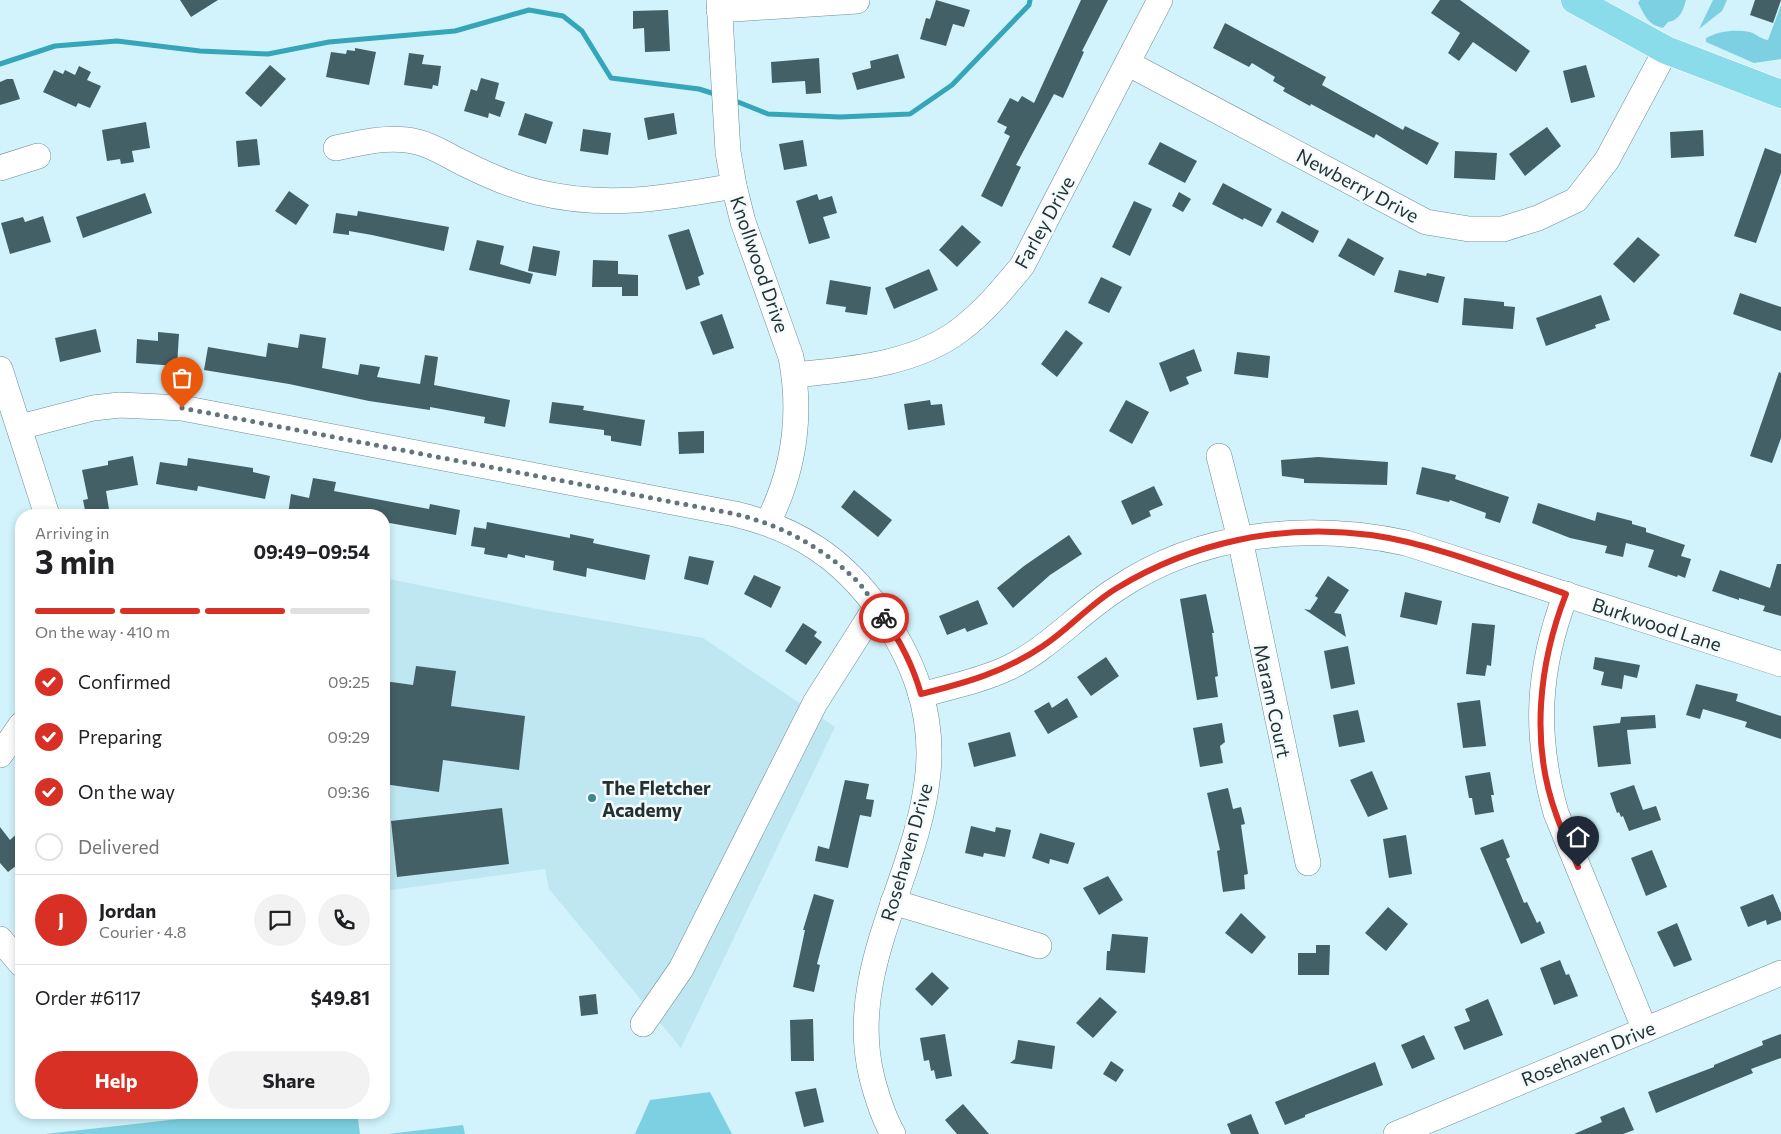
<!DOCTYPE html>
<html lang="en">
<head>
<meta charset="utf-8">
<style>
	body { margin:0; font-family:Commissioner,sans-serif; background:#f2f2f2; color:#202124; height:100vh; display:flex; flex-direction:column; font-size:19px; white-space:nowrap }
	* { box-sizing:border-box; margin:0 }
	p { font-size:16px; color:#757577 }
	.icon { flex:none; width:28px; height:28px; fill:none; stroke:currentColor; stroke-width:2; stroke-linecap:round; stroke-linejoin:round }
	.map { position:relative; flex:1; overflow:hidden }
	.drawer { position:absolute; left:15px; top:509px; width:375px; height:610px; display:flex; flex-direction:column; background:#fff; border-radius:20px; box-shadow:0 2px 8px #0003 }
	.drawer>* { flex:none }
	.pin { position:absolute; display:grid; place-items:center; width:42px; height:42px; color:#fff; margin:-51px -21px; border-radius:50% 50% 50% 0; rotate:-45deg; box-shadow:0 0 5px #0007 }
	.pin .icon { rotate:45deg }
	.courier { position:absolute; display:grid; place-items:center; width:50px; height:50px; margin:-25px; border:4px solid #d93025; border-radius:50%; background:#fff; color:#222; box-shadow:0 1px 6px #0007 }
	.overview em { font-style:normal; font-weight:700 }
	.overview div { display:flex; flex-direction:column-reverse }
	.overview { display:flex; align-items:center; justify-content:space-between; height:85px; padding:0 20px }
	h1 { font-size:32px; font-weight:700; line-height:38px }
	.bar { display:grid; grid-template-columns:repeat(4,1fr); gap:8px 5px; align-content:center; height:60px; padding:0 20px }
	.bar i { height:6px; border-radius:4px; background:#e0e0e0 }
	.bar .current { background:#d93025 }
	.bar p { grid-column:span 4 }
	.line { display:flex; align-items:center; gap:12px; padding:0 20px; border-top:1px solid #e0e0e0 }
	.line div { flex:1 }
	.round { display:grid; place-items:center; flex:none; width:52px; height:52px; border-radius:26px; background:#f2f2f2 }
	ol { padding:0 20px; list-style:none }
	li { display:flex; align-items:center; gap:15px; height:55px }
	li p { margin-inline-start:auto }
	li .icon { padding:5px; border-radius:50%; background:#d93025; color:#fff; stroke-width:4 }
	li:last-child { color:#757577 }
	li i { width:28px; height:28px; border:2px solid #e0e0e0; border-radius:50% }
	.button { display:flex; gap:10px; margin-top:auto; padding:10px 20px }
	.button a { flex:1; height:58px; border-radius:30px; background:#d93025; color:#fff; font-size:20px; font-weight:700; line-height:58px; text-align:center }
	.button a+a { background:#f2f2f2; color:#202124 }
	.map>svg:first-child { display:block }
</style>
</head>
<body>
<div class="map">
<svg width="1781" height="1134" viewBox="0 0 1781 1134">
	<rect width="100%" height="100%" fill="#d2f3fb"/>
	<polygon fill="#bee7f1" points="384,578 537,609 703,638 835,727 681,1048 549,889 545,869 384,891"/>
	<g fill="#7dd0e1">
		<path d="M 1640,0 L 1686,0 C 1683,11 1680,20 1668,22 L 1663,28 C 1647,24 1646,17 1638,3 Z"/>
		<polygon points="1713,0 1727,0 1722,11 1699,29"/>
		<path d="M 1781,5 L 1781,59 L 1754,63 L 1706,42 L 1706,38 C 1718,31 1736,29 1750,32 C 1757,34 1760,39 1768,40 Z"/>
		<polygon points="710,1092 732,1134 635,1134 650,1100"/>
		<polygon points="233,1113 357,1113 360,1134 45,1134"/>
		<polygon points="463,1125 465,1134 388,1134"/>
	</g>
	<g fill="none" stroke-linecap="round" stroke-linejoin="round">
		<g stroke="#35a5ba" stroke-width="5">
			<polyline points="0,64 55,46 117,41 200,51 268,54 329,42 455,31 529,10 563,16 582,31 611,78 699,89 718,95"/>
			<polyline points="733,100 768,114 840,117 910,114 952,85 1029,5 1030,0"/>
		</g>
	</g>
	<g fill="#436066">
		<polygon points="180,0 218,0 191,17"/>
		<polygon points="936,0 970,10 964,27 953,24 946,46 920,39 926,18 930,19"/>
		<polygon points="1081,0 1108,0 1082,51 1084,52 1063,98 1054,94 1016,165 1021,167 1002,207 981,196 1010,136 1004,133 1007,127 997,122 1010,98 1018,102 1022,96 1034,103"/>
		<polygon points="1440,0 1460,0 1530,51 1516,72 1473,42 1459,61 1448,53 1460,33 1431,13"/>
		<polygon points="1755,0 1781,0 1773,23 1750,15"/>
		<polygon points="668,10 670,51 645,52 644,28 633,29 633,11"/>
		<polygon points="1225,23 1326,77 1322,85 1403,130 1405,126 1439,143 1427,165 1376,134 1374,138 1311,104 1310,106 1283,91 1285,88 1273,81 1275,77 1252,63 1249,67 1213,48"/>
		<polygon points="355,48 376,52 369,85 326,77 331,52 346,54 347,50 355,51"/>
		<polygon points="409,53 424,55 422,64 441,66 438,86 433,85 432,89 404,85"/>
		<polygon points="898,54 905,78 857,90 852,73 871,68 870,61"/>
		<polygon points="819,58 821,93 806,94 805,81 772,83 771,62"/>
		<polygon points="270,65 286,79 261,107 245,93"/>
		<polygon points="1586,65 1595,97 1571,103 1563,71"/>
		<polygon points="79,66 91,72 87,80 101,86 90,108 78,103 76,107 43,92 54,70 63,74 65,70 75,75"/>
		<polygon points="481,78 499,83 495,99 505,102 500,117 489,113 488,118 464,111 471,89 477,91"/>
		<polygon points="7,79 13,79 20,99 0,105 0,82"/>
		<polygon points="525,113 553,122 546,144 518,135"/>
		<polygon points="674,113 677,134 648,140 644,118"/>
		<polygon points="146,122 150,148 132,151 134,162 121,164 120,159 107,161 102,130"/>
		<polygon points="1547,127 1561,146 1525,176 1509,154"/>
		<polygon points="583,129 611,133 608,155 580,151"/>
		<polygon points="1703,130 1704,156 1671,158 1670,132"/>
		<polygon points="257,139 260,165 238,167 236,141"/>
		<polygon points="803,140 807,166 784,170 779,144"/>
		<polygon points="1160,142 1197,161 1185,183 1148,164"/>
		<polygon points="1765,148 1781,154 1781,173 1756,243 1734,236"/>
		<polygon points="1455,151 1497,153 1495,180 1454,178"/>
		<polygon points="1223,183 1272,209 1262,227 1244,218 1243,220 1212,204"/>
		<polygon points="289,191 309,205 296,225 275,211"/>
		<polygon points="1179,192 1191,199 1183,212 1172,206"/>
		<polygon points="145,193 152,213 83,238 76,217"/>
		<polygon points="817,194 819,200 832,196 837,213 823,217 830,238 809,244 796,201"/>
		<polygon points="1134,201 1152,209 1130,256 1112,247"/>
		<polygon points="358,211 449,227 444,251 372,235 349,231 349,235 333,233 336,213 357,216"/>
		<polygon points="1282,211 1319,231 1313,243 1276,222"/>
		<polygon points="43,216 51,242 10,254 1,223 23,217 25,222"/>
		<polygon points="962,225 981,242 957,267 939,250"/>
		<polygon points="689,229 704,274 698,277 700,285 686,290 668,235"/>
		<polygon points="1638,237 1660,255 1634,283 1613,264"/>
		<polygon points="1348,238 1384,258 1374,276 1338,256"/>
		<polygon points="477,240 504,246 500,264 533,274 530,284 469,270"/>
		<polygon points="533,246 560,251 556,276 528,271"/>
		<polygon points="593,260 618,261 618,274 638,275 638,296 622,296 622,287 592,287"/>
		<polygon points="929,269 938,290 894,309 885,288"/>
		<polygon points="1399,270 1426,276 1427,273 1445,277 1438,303 1394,292"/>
		<polygon points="1101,277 1122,287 1109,313 1088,303"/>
		<polygon points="830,280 871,287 867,315 845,312 846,307 826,304"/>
		<polygon points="1740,293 1781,307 1781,331 1733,314"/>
		<polygon points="1601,295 1610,320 1595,325 1596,328 1546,346 1536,318"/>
		<polygon points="1464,298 1504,302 1504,306 1515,307 1513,329 1462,325"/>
		<polygon points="722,314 734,348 713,355 700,322"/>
		<polygon points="96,329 101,352 60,362 55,338"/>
		<polygon points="1066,330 1083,343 1057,377 1041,364"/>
		<polygon points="158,332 179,334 177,366 136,363 137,339 158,341"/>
		<polygon points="300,334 326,338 322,368 358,375 360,364 380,367 377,377 420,384 425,355 438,357 434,385 510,400 505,427 484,423 485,417 430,407 430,410 369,401 289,384 204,370 208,347 266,357 268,343 298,348"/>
		<polygon points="1194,349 1202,371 1186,377 1189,384 1170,392 1159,363"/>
		<polygon points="1237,352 1270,356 1268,378 1234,374"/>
		<polygon points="1779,372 1781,373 1781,438 1772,463 1750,456"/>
		<polygon points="930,400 931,405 942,404 945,425 908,430 904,404"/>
		<polygon points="1126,400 1149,412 1132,444 1109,431"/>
		<polygon points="552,402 584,406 583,410 645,420 641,446 611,441 611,436 604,435 604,430 549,423"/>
		<polygon points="704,431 704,453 679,454 678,432"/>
		<polygon points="133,456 138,485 106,491 110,515 86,515 83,500 88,499 82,470 108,465 108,461"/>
		<polygon points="1318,457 1388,462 1387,485 1304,483 1304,479 1282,476 1281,460"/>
		<polygon points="188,458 253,468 253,472 270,476 265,499 198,486 197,491 156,484 160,462 187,466"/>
		<polygon points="1422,467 1456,475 1455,479 1509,497 1500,523 1485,518 1486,513 1450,500 1449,502 1416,494"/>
		<polygon points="313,478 336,482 334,491 418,507 429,509 430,504 460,510 456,535 384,522 384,515 288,515 291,494 309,498"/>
		<polygon points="1154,486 1163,505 1149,511 1151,516 1132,525 1121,501"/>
		<polygon points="854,490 892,520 878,537 841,507"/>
		<polygon points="1538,503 1595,521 1597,512 1632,521 1632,524 1646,528 1646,532 1685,545 1681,556 1691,559 1685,578 1678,575 1677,577 1648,567 1654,550 1626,543 1623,557 1605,553 1607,546 1570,538 1532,523"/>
		<polygon points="487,522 570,538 570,534 594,539 593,543 650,555 645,580 587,568 586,577 553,570 554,561 525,555 525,558 508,554 507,558 484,554 485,548 471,546 474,527 486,529"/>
		<polygon points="1069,535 1082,554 1050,575 1013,608 997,588 1024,566"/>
		<polygon points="689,556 714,561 708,585 684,579"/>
		<polygon points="1777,564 1781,564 1781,616 1763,611 1765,606 1739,598 1739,600 1712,591 1720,570 1770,588"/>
		<polygon points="754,575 781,587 771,608 744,594"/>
		<polygon points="1328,576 1349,590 1334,613 1341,614 1346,637 1304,609 1310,610 1318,598 1315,596"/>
		<polygon points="1405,592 1442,601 1437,625 1400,617"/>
		<polygon points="1206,594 1214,633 1212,633 1218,676 1215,677 1218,697 1197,700 1180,599"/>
		<polygon points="978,600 988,624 967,632 965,628 947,635 939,616"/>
		<polygon points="803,623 817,632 814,636 822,642 806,665 785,651"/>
		<polygon points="1472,623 1495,625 1491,666 1487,665 1485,676 1466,674"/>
		<polygon points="1348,646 1355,684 1331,689 1324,651"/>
		<polygon points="1106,657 1119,676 1091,696 1077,677"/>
		<polygon points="1595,657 1640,665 1637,678 1624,675 1622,689 1601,685 1604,672 1593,669"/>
		<polygon points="416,666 456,671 451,706 525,716 519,770 443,760 439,792 384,784 384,681 413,685"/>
		<polygon points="1696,684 1738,694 1736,701 1781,716 1781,739 1745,727 1747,722 1703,709 1700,719 1686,715"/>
		<polygon points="1067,698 1078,717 1048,734 1034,711 1049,702 1052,708"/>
		<polygon points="1480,700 1486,746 1463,748 1457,703"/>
		<polygon points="1358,710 1365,742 1339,747 1333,715"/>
		<polygon points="1655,715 1656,728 1627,730 1631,764 1598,767 1593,726 1620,723 1621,717"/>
		<polygon points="1222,723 1225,742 1220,746 1223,763 1200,767 1193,728"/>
		<polygon points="1010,732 1016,756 974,767 968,743"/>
		<polygon points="1372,771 1388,809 1368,817 1350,780"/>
		<polygon points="1490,772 1494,795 1491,795 1494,812 1475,815 1472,798 1469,798 1465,776"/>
		<polygon points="845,780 869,784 866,799 874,800 871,817 860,815 848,868 815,861 818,846 829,849"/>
		<polygon points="1634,785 1643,810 1656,806 1661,820 1629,831 1623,816 1621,817 1619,812 1617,813 1610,793"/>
		<polygon points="1228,788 1233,809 1241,807 1245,824 1241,825 1248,874 1244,875 1245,889 1223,892 1217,851 1220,850 1207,793"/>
		<polygon points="502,808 509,864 397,877 391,821"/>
		<polygon points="971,826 995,832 996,827 1011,830 1005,857 984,853 983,857 965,853"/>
		<polygon points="0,827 10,840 21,830 21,862 8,872 0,863"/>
		<polygon points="1040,833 1075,843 1068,864 1050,859 1049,864 1032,858"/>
		<polygon points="1406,835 1412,874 1389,878 1383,839"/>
		<polygon points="1503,839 1510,857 1506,859 1524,903 1527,902 1537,923 1540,921 1545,933 1521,944 1480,848"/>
		<polygon points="1652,850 1667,887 1646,896 1631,858"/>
		<polygon points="1108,876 1123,900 1099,915 1083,888"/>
		<polygon points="814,894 834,900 817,964 820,965 814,992 793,987 805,930 803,930"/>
		<polygon points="1773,894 1781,913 1781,920 1767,925 1766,920 1748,927 1740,907"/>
		<polygon points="1388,907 1408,924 1386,951 1365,933"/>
		<polygon points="1241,913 1266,937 1252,954 1225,933"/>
		<polygon points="1677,923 1692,960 1674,967 1657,932"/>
		<polygon points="1112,934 1148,937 1145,973 1106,970 1107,951 1110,951"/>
		<polygon points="1316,945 1330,945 1329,975 1298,975 1298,953 1316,953"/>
		<polygon points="1560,960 1566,975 1569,974 1578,996 1554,1005 1540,968"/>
		<polygon points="932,972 949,988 932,1006 915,989"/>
		<polygon points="596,994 598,1014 581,1016 579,996"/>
		<polygon points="1100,997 1117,1012 1093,1038 1076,1023"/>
		<polygon points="1488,999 1503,1035 1464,1050 1454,1027 1470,1021 1465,1009"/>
		<polygon points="813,1019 814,1061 791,1061 790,1020"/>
		<polygon points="945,1034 952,1076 936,1079 934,1070 931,1071 929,1060 924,1061 920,1038"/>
		<polygon points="1781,1034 1781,1058 1751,1069 1753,1073 1656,1113 1648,1092 1714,1067 1714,1065 1763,1045 1762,1041"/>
		<polygon points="1424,1035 1435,1059 1412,1069 1401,1045"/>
		<polygon points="1018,1040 1055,1046 1052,1069 1010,1063 1015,1059"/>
		<polygon points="1111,1061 1124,1070 1116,1082 1103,1074"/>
		<polygon points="1375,1062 1383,1085 1305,1115 1305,1117 1285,1125 1275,1102"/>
		<polygon points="816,1088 824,1122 804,1127 795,1092"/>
		<polygon points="963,1104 989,1134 957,1134 945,1120"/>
		<polygon points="1624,1107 1634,1130 1623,1134 1574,1134 1602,1122 1600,1117"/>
		<polygon points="1251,1114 1259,1134 1231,1134 1227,1124"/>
	</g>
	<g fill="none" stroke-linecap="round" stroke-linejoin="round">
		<defs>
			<g id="minor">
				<path d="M 719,0 L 728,152 L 734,186 L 743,222 L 791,357 C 802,415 795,469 768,522"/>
				<polyline points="719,10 857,1"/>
				<polyline points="1129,64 1426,222 1469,229 1503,229 1538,218 1576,200 1607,160 1666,50"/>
				<path d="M 336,148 C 359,143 383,137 407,140 C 427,142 445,154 463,163 C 487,175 511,186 537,192 C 606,209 666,198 734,186"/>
				<polyline points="0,168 38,156"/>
				<polyline points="0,369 47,515"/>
				<path d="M 795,375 C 850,369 914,365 960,330 C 984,312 1003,289 1022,266 L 1160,0"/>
				<path d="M 20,427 L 93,408 L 120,405 L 182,408 L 735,514 C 797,529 842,558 879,610 C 913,659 934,711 928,773 C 918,878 845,969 872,1078 C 877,1097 883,1117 893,1134"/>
				<polyline points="1219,456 1240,539 1308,863"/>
				<path d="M 1566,594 C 1537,670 1534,735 1556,813 L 1645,1030"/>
				<path d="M 921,695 C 950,687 980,681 1008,668 C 1048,649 1078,614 1115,590 C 1200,532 1307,522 1406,543 L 1781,664"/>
				<polyline points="0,755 21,725"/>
				<polyline points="893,902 1039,946"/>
				<polyline points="0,939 21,964"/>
				<polyline points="643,1024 681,969 815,703 876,607"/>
				<polyline points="1396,1134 1781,973"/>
			</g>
			<polyline id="major" points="1575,0 1666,50 1781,94"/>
		</defs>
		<use href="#minor" stroke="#6f8d94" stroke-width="26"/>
		<use href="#major" stroke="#fff" stroke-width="29"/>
		<use href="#minor" stroke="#fff" stroke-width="25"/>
		<use href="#major" stroke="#8adceb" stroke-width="28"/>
	</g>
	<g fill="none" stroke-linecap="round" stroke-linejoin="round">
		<path stroke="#61757a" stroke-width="5" stroke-dasharray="0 9" d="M 182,408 L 735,514 C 781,525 822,547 856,580 C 867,591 875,606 884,618"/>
		<path stroke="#d93025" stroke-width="6" d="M 884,618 C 901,642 913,666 921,694 C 965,683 1005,672 1043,646 C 1069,629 1090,604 1117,588 C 1193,542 1282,523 1371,535 C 1435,544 1505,573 1566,594 C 1539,663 1530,743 1556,814 C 1562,832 1571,850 1578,867"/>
	</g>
	<circle fill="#3f8391" stroke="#f4fbfc" stroke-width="2" cx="592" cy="798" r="5"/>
	<g text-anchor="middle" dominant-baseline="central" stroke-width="5" stroke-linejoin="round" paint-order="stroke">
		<g font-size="19" fill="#243134" stroke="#f4fbfc">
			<text transform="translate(1358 185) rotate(28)">Newberry Drive</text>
			<text transform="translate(1044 222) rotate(-61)">Farley Drive</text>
			<text transform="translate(760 264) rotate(71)">Knollwood Drive</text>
			<text transform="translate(1657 624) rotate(18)">Burkwood Lane</text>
			<text transform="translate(1273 701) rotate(78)">Maram Court</text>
			<text transform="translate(906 852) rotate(-74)">Rosehaven Drive</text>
			<text transform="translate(1588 1053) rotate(-22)">Rosehaven Drive</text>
		</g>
		<g font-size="19" font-weight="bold" fill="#243134" stroke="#f4fbfc" text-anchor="start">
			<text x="602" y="787">The Fletcher<tspan x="602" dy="22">Academy</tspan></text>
		</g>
	</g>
</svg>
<div class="pin" style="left:182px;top:408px;background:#ea580c"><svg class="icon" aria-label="bag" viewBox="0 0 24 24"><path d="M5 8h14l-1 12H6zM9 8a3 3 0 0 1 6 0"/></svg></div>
<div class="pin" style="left:1578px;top:867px;background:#1f2937"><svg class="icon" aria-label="home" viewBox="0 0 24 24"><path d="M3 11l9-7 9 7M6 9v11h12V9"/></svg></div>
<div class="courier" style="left:884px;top:618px"><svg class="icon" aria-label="bike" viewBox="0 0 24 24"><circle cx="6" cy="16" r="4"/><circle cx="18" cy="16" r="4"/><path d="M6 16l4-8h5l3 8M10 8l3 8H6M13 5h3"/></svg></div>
<section class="drawer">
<div class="overview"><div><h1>3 min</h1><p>Arriving in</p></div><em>09:49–09:54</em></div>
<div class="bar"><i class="current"></i><i class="current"></i><i class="current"></i><i></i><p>On the way · 410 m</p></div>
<ol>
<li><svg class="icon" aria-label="check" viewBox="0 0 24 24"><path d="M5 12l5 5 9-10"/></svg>Confirmed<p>09:25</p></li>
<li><svg class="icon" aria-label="check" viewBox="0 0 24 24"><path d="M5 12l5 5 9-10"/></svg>Preparing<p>09:29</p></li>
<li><svg class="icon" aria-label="check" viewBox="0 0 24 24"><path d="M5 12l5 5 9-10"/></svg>On the way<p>09:36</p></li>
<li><i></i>Delivered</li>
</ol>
<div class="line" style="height:90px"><b class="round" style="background:#d93025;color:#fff">J</b><div><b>Jordan</b><p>Courier · 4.8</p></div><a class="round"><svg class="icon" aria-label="chat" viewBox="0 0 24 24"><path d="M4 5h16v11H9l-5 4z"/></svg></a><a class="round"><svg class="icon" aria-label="phone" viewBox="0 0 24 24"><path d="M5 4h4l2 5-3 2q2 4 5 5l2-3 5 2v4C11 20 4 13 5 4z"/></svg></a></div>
<div class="line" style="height:65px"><div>Order #6117</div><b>$49.81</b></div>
<div class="button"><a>Help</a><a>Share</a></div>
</section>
</div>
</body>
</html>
